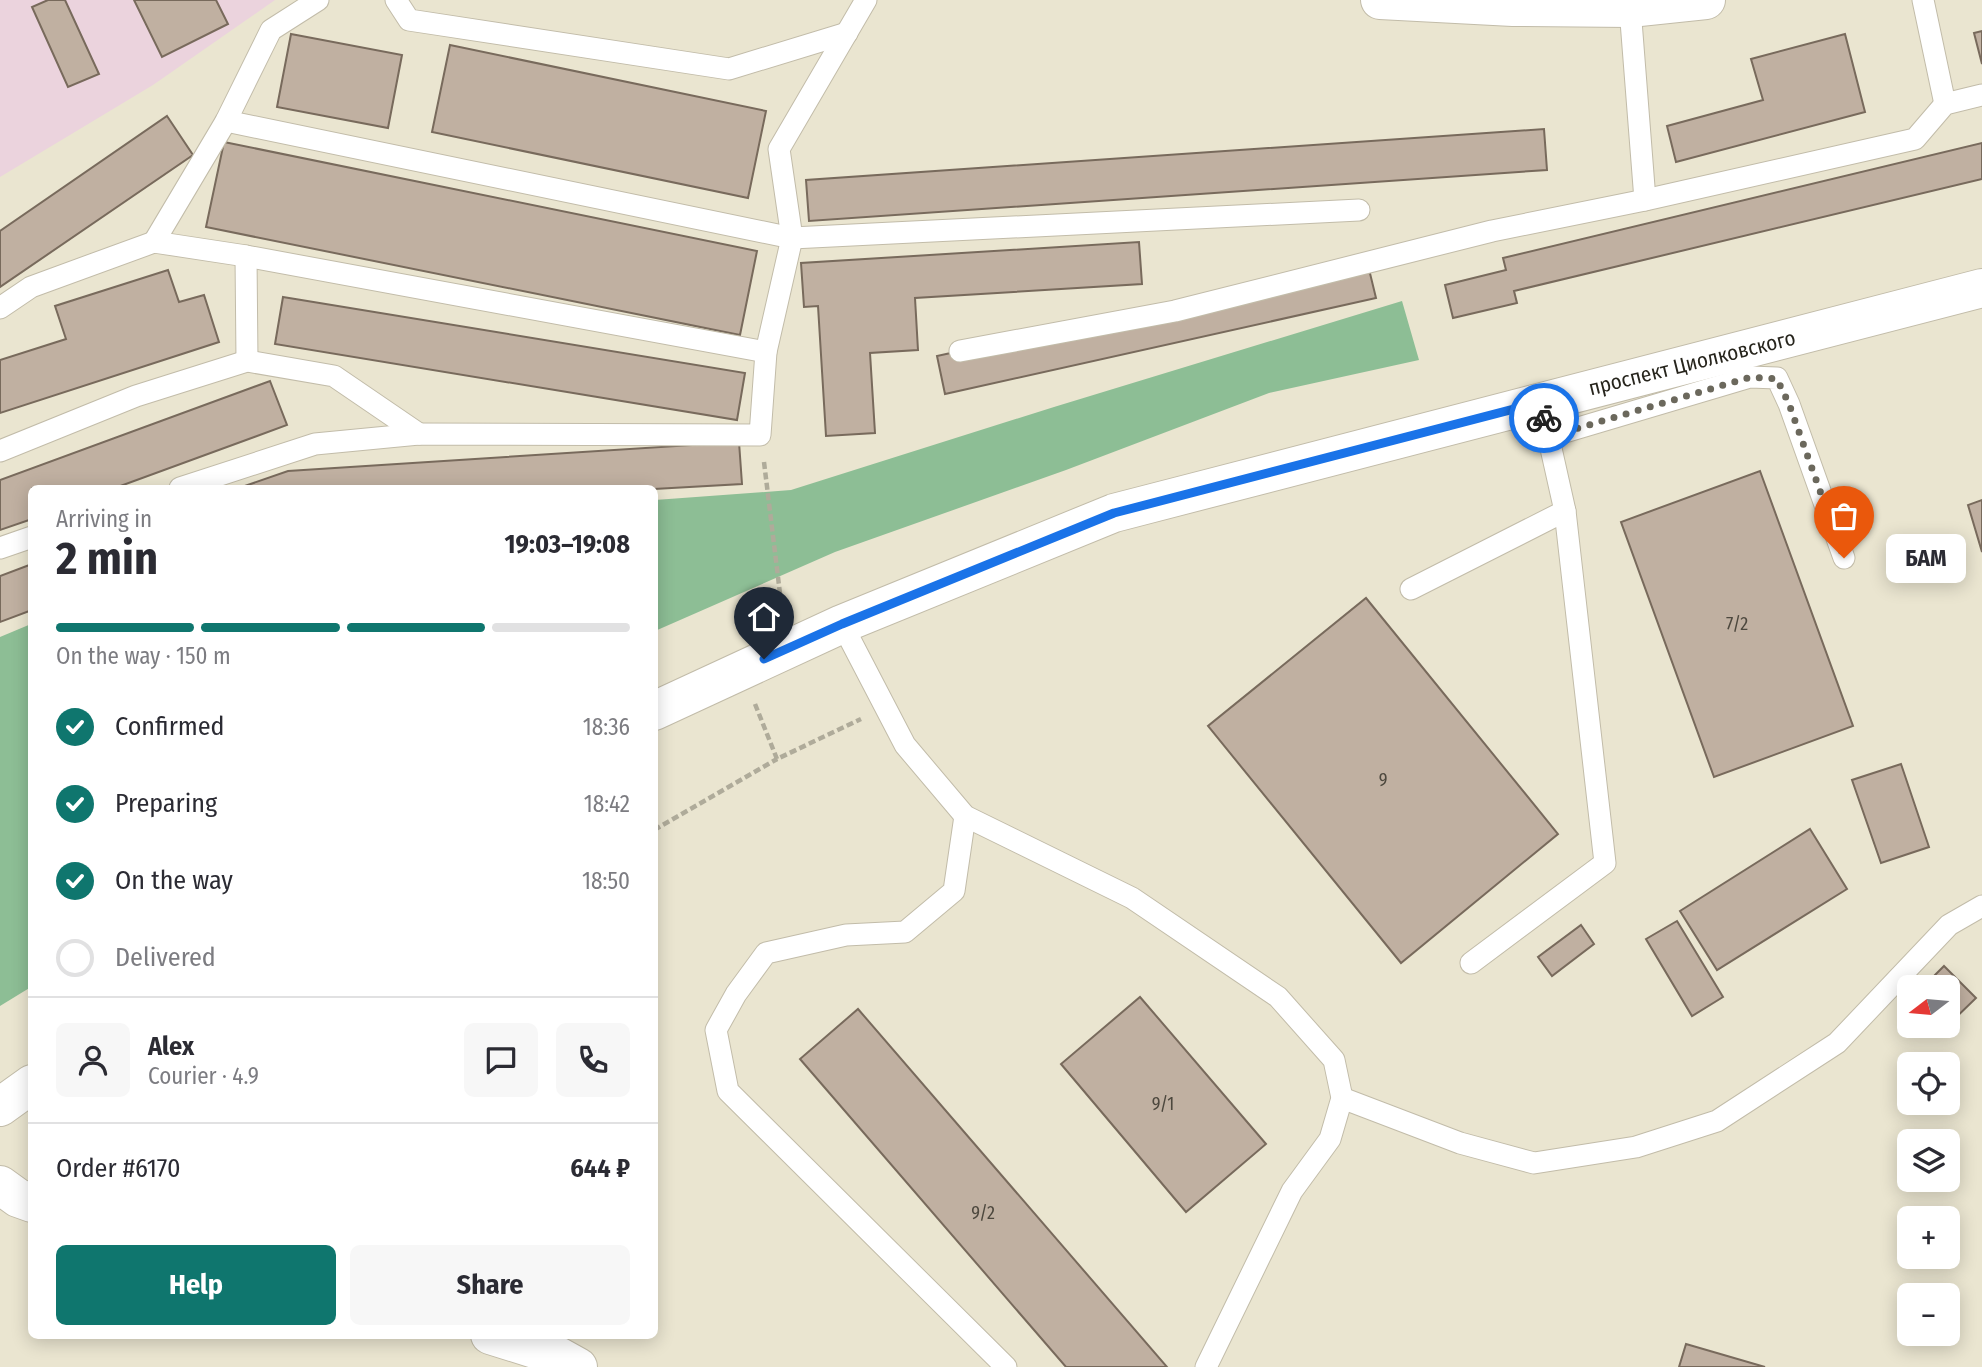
<!DOCTYPE html>
<html lang="en">
<head>
<meta charset="utf-8">
<style>
	body { margin:0; font-family:"Fira Sans Condensed",sans-serif; background:#f7f7f7; color:#2b2b33; height:100vh; display:flex; flex-direction:column; font-size:26px; white-space:nowrap }
	* { box-sizing:border-box; margin:0 }
	p { font-size:23px; color:#7c7c81 }
	.icon { flex:none; width:38px; height:38px; fill:none; stroke:currentColor; stroke-width:2; stroke-linecap:round; stroke-linejoin:round }
	.map { position:relative; flex:1; overflow:hidden }
	.drawer { position:absolute; left:28px; top:485px; width:630px; height:854px; display:flex; flex-direction:column; background:#fff; border-radius:10px; box-shadow:0 4px 18px #0003 }
	.drawer>* { flex:none }
	.needle { width:46px; rotate:254deg }
	.tools { position:absolute; left:1897px; top:975px; display:grid; gap:14px }
	.tools a { display:grid; place-items:center; width:63px; height:63px; border-radius:10px; background:#fff; box-shadow:0 4px 18px #0003; font-size:35px }
	.pin { position:absolute; display:grid; place-items:center; width:60px; height:60px; color:#fff; margin:-72px -30px; border-radius:50% 50% 50% 0; rotate:-45deg; box-shadow:0 0 7px #0007 }
	.pin .icon { rotate:45deg }
	.courier { position:absolute; display:grid; place-items:center; width:70px; height:70px; margin:-35px; border:5px solid #1a73e8; border-radius:50%; background:#fff; color:#222; box-shadow:0 2px 9px #0007 }
	.bubble { position:absolute; height:49px; border-radius:10px; background:#fff; box-shadow:0 4px 18px #0003; font-size:23px; font-weight:700; line-height:49px; text-align:center }
	.summary em { font-style:normal; font-weight:700 }
	.summary div { display:flex; flex-direction:column-reverse }
	.summary { display:flex; align-items:center; justify-content:space-between; height:119px; padding:0 28px }
	h1 { font-size:46px; font-weight:700; line-height:52px }
	.bar { display:grid; grid-template-columns:repeat(4,1fr); gap:10px 7px; align-content:center; height:84px; padding:0 28px }
	.bar i { height:9px; border-radius:5px; background:#e1e1e2 }
	.bar .active { background:#0f766e }
	.bar p { grid-column:span 4 }
	.line { display:flex; align-items:center; gap:18px; padding:0 28px; border-top:2px solid #e1e1e2 }
	.line div { flex:1 }
	.round { display:grid; place-items:center; flex:none; width:74px; height:74px; border-radius:10px; background:#f7f7f7 }
	ol { padding:0 28px; list-style:none }
	li { display:flex; align-items:center; gap:21px; height:77px }
	li p { margin-inline-start:auto }
	li .icon { padding:7px; border-radius:50%; background:#0f766e; color:#fff; stroke-width:4 }
	li:last-child { color:#7c7c81 }
	li i { width:38px; height:38px; border:4px solid #e1e1e2; border-radius:50% }
	.action { display:flex; gap:14px; margin-top:auto; padding:14px 28px }
	.action a { flex:1; height:80px; border-radius:10px; background:#0f766e; color:#fff; font-size:28px; font-weight:700; line-height:80px; text-align:center }
	.action a+a { background:#f7f7f7; color:#2b2b33 }
	.map>svg:first-child { display:block }
</style>
</head>
<body>
<div class="map">
<svg width="1982" height="1367" viewBox="0 0 1982 1367">
	<rect width="100%" height="100%" fill="#eae5d0"/>
	<polygon fill="#ebd3dd" points="0,0 275,0 153,85 0,177"/>
	<g fill="#8dbe95">
		<polygon points="1402,301 1419,360 1269,393 1066,470 835,552 655,631 655,500 791,490 1054,407"/>
		<polygon points="31,624 31,987 0,1006 0,637"/>
	</g>
	<g fill="#c0b0a1" stroke="#786a5c" stroke-width="2">
		<polygon points="48,0 65,0 99,74 68,87 32,7"/>
		<polygon points="134,0 216,0 228,24 162,57"/>
		<polygon points="1982,31 1982,64 1974,33"/>
		<polygon points="291,34 402,55 388,128 277,107"/>
		<polygon points="1845,34 1865,112 1676,162 1667,126 1763,100 1751,59"/>
		<polygon points="450,45 766,111 748,198 432,132"/>
		<polygon points="167,116 193,155 0,287 0,231"/>
		<polygon points="1544,129 1547,170 809,221 806,180"/>
		<polygon points="224,142 757,251 740,335 206,227"/>
		<polygon points="1982,143 1982,179 1514,291 1517,303 1453,318 1445,285 1506,270 1503,258"/>
		<polygon points="1139,242 1142,284 915,298 918,350 870,353 875,433 826,436 818,306 804,307 801,263"/>
		<polygon points="1367,261 1376,298 945,394 937,356"/>
		<polygon points="168,270 179,302 204,295 219,342 0,413 0,360 66,339 55,306"/>
		<polygon points="283,297 745,373 737,420 275,344"/>
		<polygon points="270,381 287,425 115,488 32,488 32,519 0,530 0,480"/>
		<polygon points="739,442 742,484 654,489 239,488 288,471"/>
		<polygon points="1760,471 1853,726 1714,777 1621,522"/>
		<polygon points="1982,500 1982,552 1968,505"/>
		<polygon points="32,564 32,610 0,622 0,576"/>
		<polygon points="1366,598 1558,834 1401,963 1208,726"/>
		<polygon points="1901,764 1929,847 1881,863 1852,780"/>
		<polygon points="1810,829 1847,889 1717,970 1680,911"/>
		<polygon points="1677,921 1723,997 1692,1016 1646,939"/>
		<polygon points="1581,925 1594,944 1552,976 1538,957"/>
		<polygon points="1944,966 1976,998 1943,1030 1939,1026 1948,1026 1948,987 1923,987"/>
		<polygon points="1140,997 1266,1144 1186,1212 1061,1064"/>
		<polygon points="858,1009 1167,1367 1066,1367 800,1059"/>
		<polygon points="1686,1344 1765,1367 1679,1367"/>
	</g>
	<g fill="none" stroke-linecap="round" stroke-linejoin="round">
		<defs>
			<g id="service">
				<polyline points="396,0 409,20 729,69 847,33"/>
				<polyline points="1923,0 1945,104"/>
				<polyline points="1630,8 1645,200"/>
				<polyline points="226,121 792,238 1359,210"/>
				<polyline points="154,242 226,121 271,30 318,0"/>
				<polyline points="246,256 247,361"/>
				<polyline points="0,308 31,287 154,242 246,256 766,352"/>
				<polyline points="960,351 1175,311 1492,231 1645,200 1915,139 1945,104 1982,95"/>
				<polyline points="1548,437 1750,377 1777,378 1789,404 1844,558"/>
				<polyline points="0,451 136,396 247,361 334,376 419,434"/>
				<polyline points="180,488 315,444 419,434 760,435 766,352 792,238 779,149 866,0"/>
				<polyline points="0,548 32,537"/>
				<polyline points="1411,589 1565,511 1546,426"/>
				<polyline points="842,624 905,745 965,816 1132,898 1278,997 1334,1060 1342,1098 1330,1139 1292,1191 1206,1367"/>
				<polyline points="965,816 954,891 905,932 846,935 766,953 736,994 716,1030 728,1091 1006,1367"/>
				<polyline points="1471,963 1605,863 1565,511"/>
				<polyline points="1342,1098 1460,1143 1534,1163 1636,1147 1717,1121 1837,1043 1949,925 1982,906"/>
			</g>
			<g id="minor">
				<polyline points="0,1185 18,1198 32,1203"/>
				<polyline points="490,1335 560,1357 578,1367"/>
			</g>
			<polyline id="tertiary" points="1380,0 1513,7 1630,8 1706,0"/>
			<g id="secondary">
				<polyline points="654,711 842,624 1114,513 1982,288"/>
				<polyline points="0,1107 32,1084"/>
			</g>
		</defs>
		<use href="#service" stroke="#c2bca9" stroke-width="23"/>
		<use href="#minor" stroke="#c2bca9" stroke-width="40"/>
		<use href="#tertiary" stroke="#c2bca9" stroke-width="40"/>
		<use href="#secondary" stroke="#c2bca9" stroke-width="40"/>
		<g stroke="#afab9a" stroke-width="4.5" stroke-dasharray="7 3.5" stroke-linecap="butt">
			<polyline points="764,462 782,610"/>
			<polyline points="755,704 777,759 861,719"/>
			<polyline points="654,830 777,759"/>
		</g>
		<use href="#service" stroke="#fff" stroke-width="21"/>
		<use href="#minor" stroke="#fff" stroke-width="38"/>
		<use href="#tertiary" stroke="#fff" stroke-width="38"/>
		<use href="#secondary" stroke="#fff" stroke-width="38"/>
	</g>
	<g fill="none" stroke-linecap="round" stroke-linejoin="round">
		<polyline stroke="#6b685c" stroke-width="7" stroke-dasharray="0 12.6" points="1544,418 1548,437 1751,377 1777,379 1789,404 1844,558"/>
		<polyline stroke="#1a73e8" stroke-width="9" points="764,659 842,624 1114,513 1541,402 1544,418"/>
	</g>
	<g text-anchor="middle" dominant-baseline="central" stroke-width="5" stroke-linejoin="round" paint-order="stroke">
		<g font-size="18" fill="#4d483e">
			<text x="1737" y="624">7/2</text>
			<text x="1383" y="780">9</text>
			<text x="1163" y="1104">9/1</text>
			<text x="983" y="1213">9/2</text>
		</g>
		<g font-size="21" fill="#27251d" stroke="#fff">
			<text transform="translate(1692 363) rotate(-14)">проспект Циолковского</text>
		</g>
	</g>
</svg>
<div class="tools">
<a><svg class="needle" viewBox="-14 -14 28 28"><path d="M0-13l5 13h-10z" fill="#e53935"/><path d="M0 13l5-13h-10z" fill="#7c7c81"/></svg></a>
<a><svg class="icon" aria-label="locate" viewBox="0 0 24 24"><circle cx="12" cy="12" r="6"/><path d="M12 2v4M12 18v4M2 12h4M18 12h4"/></svg></a>
<a><svg class="icon" aria-label="layers" viewBox="0 0 24 24"><path d="M12 4l9 5-9 5-9-5zM3 14l9 5 9-5"/></svg></a>
<a>+</a>
<a>−</a>
</div>
<div class="pin" style="left:1844px;top:558px;background:#ea580c"><svg class="icon" aria-label="bag" viewBox="0 0 24 24"><path d="M5 8h14l-1 12H6zM9 8a3 3 0 0 1 6 0"/></svg></div>
<div class="pin" style="left:764px;top:659px;background:#1f2937"><svg class="icon" aria-label="home" viewBox="0 0 24 24"><path d="M3 11l9-7 9 7M6 9v11h12V9"/></svg></div>
<div class="courier" style="left:1544px;top:418px"><svg class="icon" aria-label="bike" viewBox="0 0 24 24"><circle cx="6" cy="16" r="4"/><circle cx="18" cy="16" r="4"/><path d="M6 16l4-8h5l3 8M10 8l3 8H6M13 5h3"/></svg></div>
<div class="bubble" style="left:1886px;top:534px;width:80px">БАМ</div>
<section class="drawer">
<div class="summary"><div><h1>2 min</h1><p>Arriving in</p></div><em>19:03–19:08</em></div>
<div class="bar"><i class="active"></i><i class="active"></i><i class="active"></i><i></i><p>On the way · 150 m</p></div>
<ol>
<li><svg class="icon" aria-label="check" viewBox="0 0 24 24"><path d="M5 12l5 5 9-10"/></svg>Confirmed<p>18:36</p></li>
<li><svg class="icon" aria-label="check" viewBox="0 0 24 24"><path d="M5 12l5 5 9-10"/></svg>Preparing<p>18:42</p></li>
<li><svg class="icon" aria-label="check" viewBox="0 0 24 24"><path d="M5 12l5 5 9-10"/></svg>On the way<p>18:50</p></li>
<li><i></i>Delivered</li>
</ol>
<div class="line" style="height:126px"><a class="round"><svg class="icon" aria-label="person" viewBox="0 0 24 24"><circle cx="12" cy="8" r="4"/><path d="M4 21q1-7 8-7t8 7"/></svg></a><div><b>Alex</b><p>Courier · 4.9</p></div><a class="round"><svg class="icon" aria-label="chat" viewBox="0 0 24 24"><path d="M4 5h16v11H9l-5 4z"/></svg></a><a class="round"><svg class="icon" aria-label="phone" viewBox="0 0 24 24"><path d="M5 4h4l2 5-3 2q2 4 5 5l2-3 5 2v4C11 20 4 13 5 4z"/></svg></a></div>
<div class="line" style="height:91px"><div>Order #6170</div><b>644 ₽</b></div>
<div class="action"><a>Help</a><a>Share</a></div>
</section>
</div>
</body>
</html>
